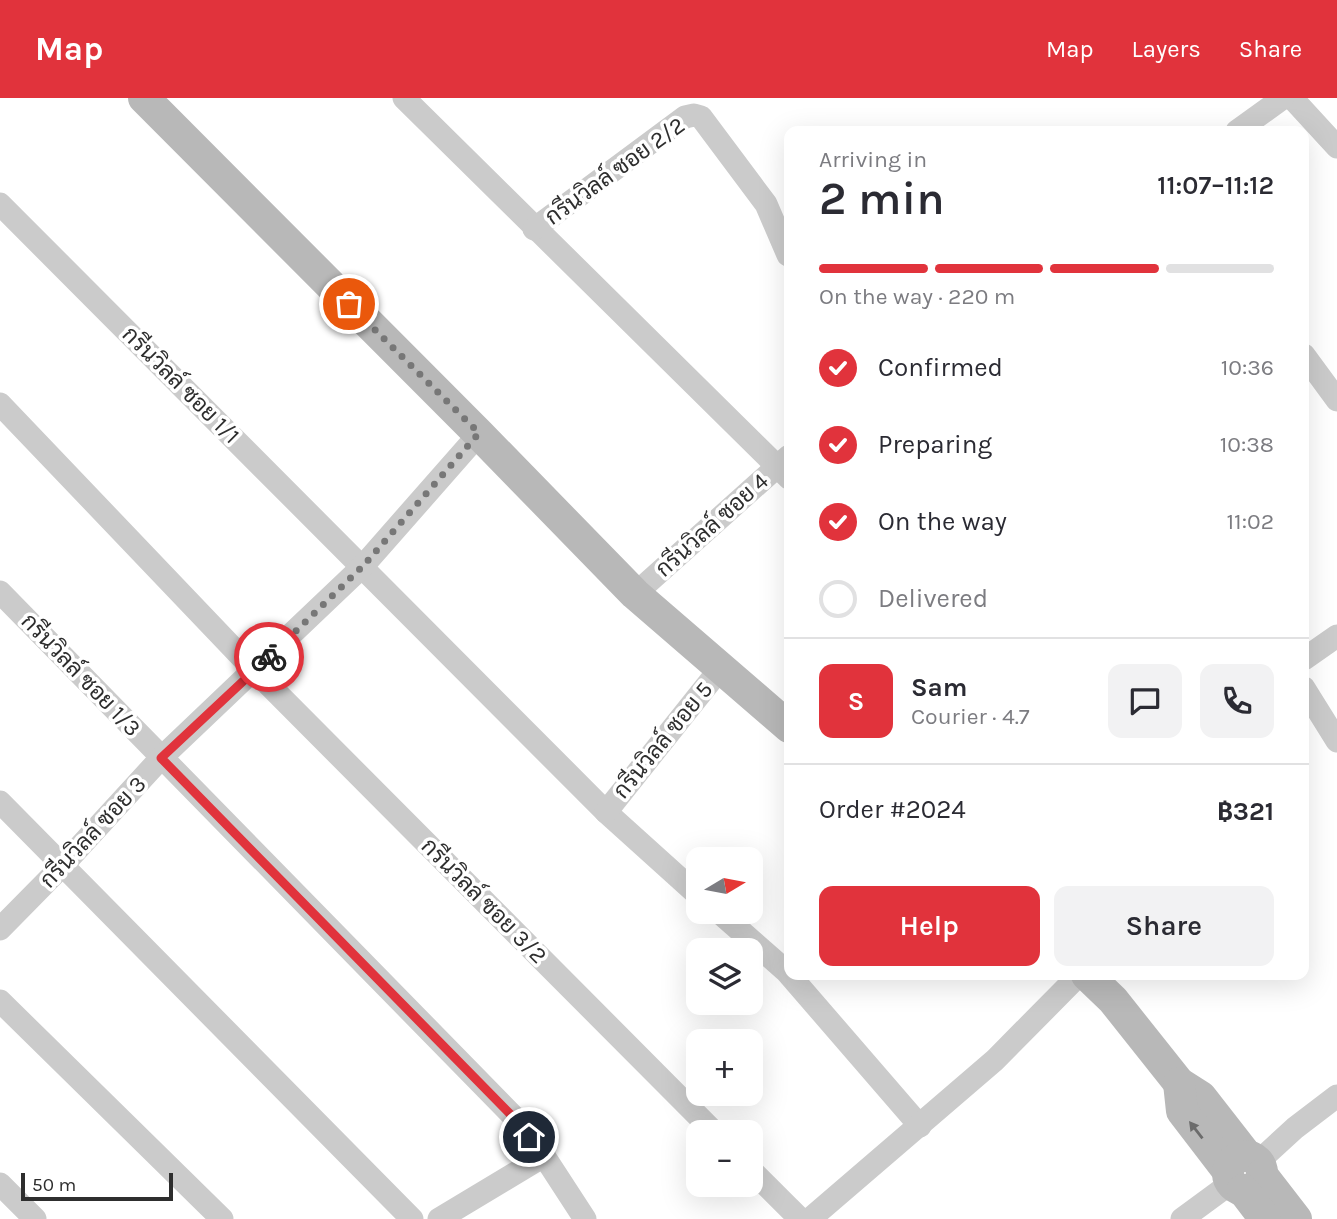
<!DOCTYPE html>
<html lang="en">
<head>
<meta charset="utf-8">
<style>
	body { margin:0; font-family:Karla,Sarabun,sans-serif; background:#f2f2f3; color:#2b2b33; height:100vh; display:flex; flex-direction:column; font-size:26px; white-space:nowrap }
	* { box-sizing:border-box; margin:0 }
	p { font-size:23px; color:#7c7c81 }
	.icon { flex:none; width:38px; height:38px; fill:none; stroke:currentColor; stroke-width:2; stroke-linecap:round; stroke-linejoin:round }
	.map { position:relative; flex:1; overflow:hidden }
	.panel { position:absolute; left:784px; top:28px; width:525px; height:854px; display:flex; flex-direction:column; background:#fff; border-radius:14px; box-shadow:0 7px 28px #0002 }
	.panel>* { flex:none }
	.needle { width:46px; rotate:80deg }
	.controls { position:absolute; left:686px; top:749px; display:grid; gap:14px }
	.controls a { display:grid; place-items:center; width:77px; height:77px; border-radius:14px; background:#fff; box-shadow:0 7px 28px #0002; font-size:35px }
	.scale { position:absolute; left:21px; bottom:18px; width:152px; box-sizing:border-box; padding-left:7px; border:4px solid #2e2e2e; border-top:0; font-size:19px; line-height:24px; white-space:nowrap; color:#2e2e2e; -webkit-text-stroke:5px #fff; paint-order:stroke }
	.pin { position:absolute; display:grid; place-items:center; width:60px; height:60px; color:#fff; margin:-30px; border:4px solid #fff; border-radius:50%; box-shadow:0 2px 7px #0007 }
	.courier { position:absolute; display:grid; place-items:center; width:70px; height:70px; margin:-35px; border:5px solid #e1333c; border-radius:50%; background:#fff; color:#222; box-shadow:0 2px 9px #0007 }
	.summary em { font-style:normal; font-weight:600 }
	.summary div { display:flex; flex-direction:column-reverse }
	.summary { display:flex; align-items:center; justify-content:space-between; height:119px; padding:0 35px }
	h1 { font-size:46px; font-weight:600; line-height:52px }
	.bar { display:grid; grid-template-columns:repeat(4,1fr); gap:10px 7px; align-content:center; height:84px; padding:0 35px }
	.bar i { height:9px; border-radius:5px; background:#e1e1e2 }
	.bar .selected { background:#e1333c }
	.bar p { grid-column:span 4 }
	.line { display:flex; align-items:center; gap:18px; padding:0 35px; border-top:2px solid #e1e1e2 }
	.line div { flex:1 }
	.round { display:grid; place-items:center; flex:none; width:74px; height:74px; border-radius:14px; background:#f2f2f3 }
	ol { padding:0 35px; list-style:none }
	li { display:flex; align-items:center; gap:21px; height:77px }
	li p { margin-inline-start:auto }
	li .icon { padding:7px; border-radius:50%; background:#e1333c; color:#fff; stroke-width:4 }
	li:last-child { color:#7c7c81 }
	li i { width:38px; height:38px; border:4px solid #e1e1e2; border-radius:50% }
	.cta { display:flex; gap:14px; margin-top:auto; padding:14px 35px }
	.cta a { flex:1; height:80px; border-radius:14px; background:#e1333c; color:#fff; font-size:28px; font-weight:600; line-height:80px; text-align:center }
	.cta a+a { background:#f2f2f3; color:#2b2b33 }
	header { display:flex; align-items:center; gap:42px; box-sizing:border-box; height:98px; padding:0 35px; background:#e1333c; color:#fff }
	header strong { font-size:33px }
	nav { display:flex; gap:38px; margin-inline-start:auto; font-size:24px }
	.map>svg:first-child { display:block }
</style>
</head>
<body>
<header>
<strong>Map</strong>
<nav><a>Map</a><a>Layers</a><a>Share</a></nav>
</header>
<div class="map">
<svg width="1337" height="1121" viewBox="0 0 1337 1121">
	<rect width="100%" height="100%" fill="#fff"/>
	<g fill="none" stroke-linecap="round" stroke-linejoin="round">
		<g stroke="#cbcbcb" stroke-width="23">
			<polyline points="404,0 789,380"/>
			<polyline points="1292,0 1337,49"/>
			<polyline points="1237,33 1283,0"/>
			<polyline points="0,106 606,714 698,797"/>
			<polyline points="534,131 685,19 694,17 701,19 766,106 788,157"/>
			<polyline points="1304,257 1337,302"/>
			<polyline points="0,306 255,573 714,1034"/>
			<polyline points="0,494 515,1020 544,1058 585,1121"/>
			<polyline points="635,496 789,358"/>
			<polyline points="1304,561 1337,538"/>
			<polyline points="1304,590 1337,643"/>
			<polyline points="0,704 412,1121"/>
			<polyline points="606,714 720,571"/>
			<polyline points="719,814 786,873 920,1028"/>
			<polyline points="0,831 62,768 161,660 363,468 479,336"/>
			<polyline points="0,903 222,1121"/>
			<polyline points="1258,1064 1295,1030 1337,998"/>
			<polyline points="751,1072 800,1121"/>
			<polyline points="0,1086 35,1121"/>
			<polyline points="439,1121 544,1058"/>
			<polyline points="810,1121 995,962 1079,877"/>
			<polyline points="1182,1121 1231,1085"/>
		</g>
		<g stroke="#b8b8b8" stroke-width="32">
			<polyline points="144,0 479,336 635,496 789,629"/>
			<polyline points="1087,877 1113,902 1179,985 1201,999 1247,1058"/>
			<polyline points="1179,985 1182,1013 1228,1073"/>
			<circle cx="1245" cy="1075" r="17"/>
			<polyline points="1262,1077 1296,1121"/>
			<polyline points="1243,1092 1265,1121"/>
		</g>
	</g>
	<defs><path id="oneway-solid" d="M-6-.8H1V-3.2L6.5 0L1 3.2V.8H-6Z" transform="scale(1.75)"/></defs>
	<use fill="#6c6c6c" href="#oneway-solid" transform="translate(1196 1032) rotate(-128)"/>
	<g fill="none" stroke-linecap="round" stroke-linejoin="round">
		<polyline stroke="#777" stroke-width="7" stroke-dasharray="0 12.6" points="269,559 363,468 479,335 349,206"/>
		<polyline stroke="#e1333c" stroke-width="9" points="269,559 161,660 514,1020 529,1039"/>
	</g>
	<g text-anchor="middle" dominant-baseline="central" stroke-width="7" stroke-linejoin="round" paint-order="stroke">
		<g font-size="23" fill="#2e2e2e" stroke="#fff">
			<text transform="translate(615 73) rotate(-36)">กรีนวิลล์ ซอย 2/2</text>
			<text transform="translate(181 287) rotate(45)">กรีนวิลล์ ซอย 1/1</text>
			<text transform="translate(712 427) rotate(-42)">กรีนวิลล์ ซอย 4</text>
			<text transform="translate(81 577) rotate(46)">กรีนวิลล์ ซอย 1/3</text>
			<text transform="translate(663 642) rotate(-51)">กรีนวิลล์ ซอย 5</text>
			<text transform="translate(93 734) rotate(-47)">กรีนวิลล์ ซอย 3</text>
			<text transform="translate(484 803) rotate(45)">กรีนวิลล์ ซอย 3/2</text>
		</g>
	</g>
</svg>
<div class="controls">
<a><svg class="needle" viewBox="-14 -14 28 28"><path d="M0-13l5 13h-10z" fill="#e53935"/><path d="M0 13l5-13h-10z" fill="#7c7c81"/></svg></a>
<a><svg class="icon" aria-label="layers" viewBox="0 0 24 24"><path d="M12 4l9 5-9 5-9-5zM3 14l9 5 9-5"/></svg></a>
<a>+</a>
<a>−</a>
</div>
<div class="scale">50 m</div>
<div class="pin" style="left:349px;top:206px;background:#ea580c"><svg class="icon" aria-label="bag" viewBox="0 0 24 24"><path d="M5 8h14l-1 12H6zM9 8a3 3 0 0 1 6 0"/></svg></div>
<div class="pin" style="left:529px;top:1039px;background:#1f2937"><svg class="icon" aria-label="home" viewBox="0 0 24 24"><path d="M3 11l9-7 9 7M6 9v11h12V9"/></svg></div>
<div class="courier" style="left:269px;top:559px"><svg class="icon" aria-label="bike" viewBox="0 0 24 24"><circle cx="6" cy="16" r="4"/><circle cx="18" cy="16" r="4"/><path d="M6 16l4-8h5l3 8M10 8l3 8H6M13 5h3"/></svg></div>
<section class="panel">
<div class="summary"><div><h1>2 min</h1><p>Arriving in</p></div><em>11:07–11:12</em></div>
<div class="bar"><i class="selected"></i><i class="selected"></i><i class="selected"></i><i></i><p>On the way · 220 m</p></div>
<ol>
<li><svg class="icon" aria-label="check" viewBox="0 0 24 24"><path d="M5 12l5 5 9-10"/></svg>Confirmed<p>10:36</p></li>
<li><svg class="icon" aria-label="check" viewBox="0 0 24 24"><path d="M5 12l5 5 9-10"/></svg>Preparing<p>10:38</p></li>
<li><svg class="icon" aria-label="check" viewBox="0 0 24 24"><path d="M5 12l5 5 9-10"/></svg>On the way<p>11:02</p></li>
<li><i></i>Delivered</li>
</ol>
<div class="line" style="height:126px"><b class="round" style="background:#e1333c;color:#fff">S</b><div><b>Sam</b><p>Courier · 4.7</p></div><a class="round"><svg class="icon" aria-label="chat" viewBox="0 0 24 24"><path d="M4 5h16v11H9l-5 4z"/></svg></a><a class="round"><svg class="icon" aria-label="phone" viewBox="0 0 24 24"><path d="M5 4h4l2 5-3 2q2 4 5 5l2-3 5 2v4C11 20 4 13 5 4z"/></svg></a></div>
<div class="line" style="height:91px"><div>Order #2024</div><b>฿321</b></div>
<div class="cta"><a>Help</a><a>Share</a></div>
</section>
</div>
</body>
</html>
